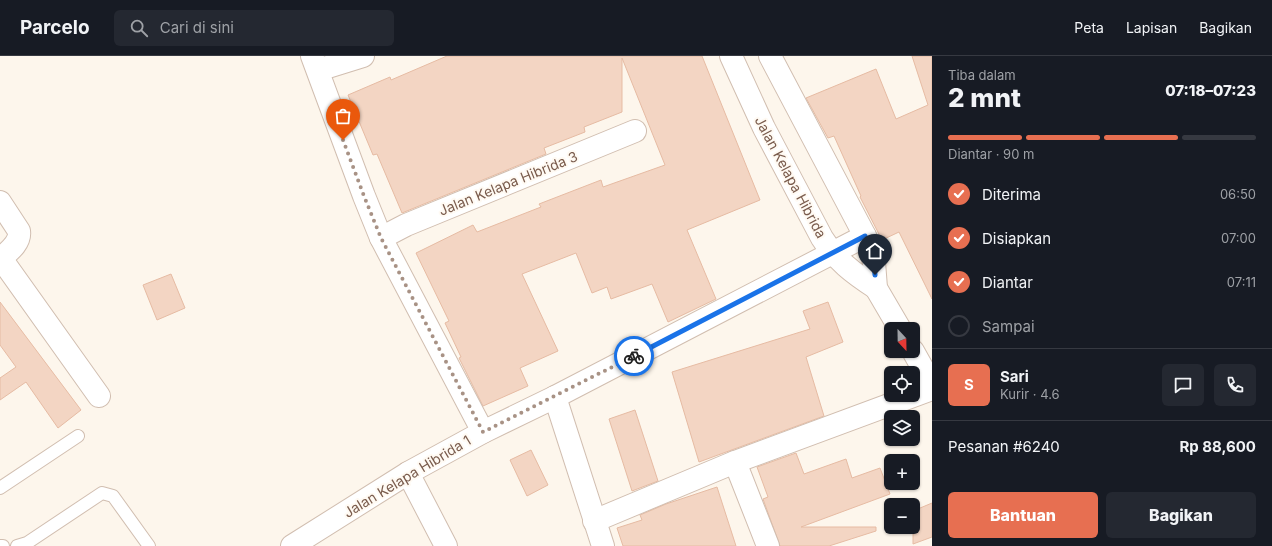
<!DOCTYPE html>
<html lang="id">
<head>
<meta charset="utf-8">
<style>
	body { margin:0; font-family:Inter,sans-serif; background:#242831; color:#f1f3f6; height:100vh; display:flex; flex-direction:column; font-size:15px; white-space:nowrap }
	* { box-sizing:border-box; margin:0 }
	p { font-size:13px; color:#9ea1a6 }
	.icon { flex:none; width:22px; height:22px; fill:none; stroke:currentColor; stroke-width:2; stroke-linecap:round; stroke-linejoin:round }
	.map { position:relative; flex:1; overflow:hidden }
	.details { display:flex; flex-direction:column; background:#171b24; width:340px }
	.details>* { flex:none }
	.needle { width:26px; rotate:158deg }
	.controls { position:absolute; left:884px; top:266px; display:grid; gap:8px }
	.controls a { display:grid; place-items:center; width:36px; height:36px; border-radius:6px; background:#171b24; box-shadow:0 1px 3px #0004; font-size:20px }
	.pin { position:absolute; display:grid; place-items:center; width:34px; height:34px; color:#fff; margin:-41px -17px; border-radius:50% 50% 50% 0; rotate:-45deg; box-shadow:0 0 4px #0007 }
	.pin .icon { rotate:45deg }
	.courier { position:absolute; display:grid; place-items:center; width:40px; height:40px; margin:-20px; border:3px solid #1a73e8; border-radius:50%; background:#fff; color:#222; box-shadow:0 1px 5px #0007 }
	.summary em { font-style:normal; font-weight:800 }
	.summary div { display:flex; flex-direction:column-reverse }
	.summary { display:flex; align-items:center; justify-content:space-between; height:68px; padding:0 16px }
	h1 { font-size:26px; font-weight:800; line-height:30px }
	.bar { display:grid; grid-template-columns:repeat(4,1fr); gap:6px 4px; align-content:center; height:48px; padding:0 16px }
	.bar i { height:5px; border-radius:3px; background:#363941 }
	.bar .on { background:#e76f51 }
	.bar p { grid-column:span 4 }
	.line { display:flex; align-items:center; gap:10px; padding:0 16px; border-top:1px solid #363941 }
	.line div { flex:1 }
	.round { display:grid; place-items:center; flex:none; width:42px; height:42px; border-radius:6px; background:#242831 }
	ol { padding:0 16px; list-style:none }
	li { display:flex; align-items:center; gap:12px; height:44px }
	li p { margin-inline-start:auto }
	li .icon { padding:4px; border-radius:50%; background:#e76f51; color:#fff; stroke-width:4 }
	li:last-child { color:#9ea1a6 }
	li i { width:22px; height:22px; border:2px solid #363941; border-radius:50% }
	.primary-button { display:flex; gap:8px; margin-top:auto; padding:8px 16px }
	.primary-button a { flex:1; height:46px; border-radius:6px; background:#e76f51; color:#fff; font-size:16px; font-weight:800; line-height:46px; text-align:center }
	.primary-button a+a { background:#242831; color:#f1f3f6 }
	header { display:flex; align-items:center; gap:24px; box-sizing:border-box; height:56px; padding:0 20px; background:#171b24; border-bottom:1px solid #363941 }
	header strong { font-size:19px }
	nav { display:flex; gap:22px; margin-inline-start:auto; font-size:14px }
	.search { width:280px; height:36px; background:#242831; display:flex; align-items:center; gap:10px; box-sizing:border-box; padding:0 14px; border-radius:6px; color:#9ea1a6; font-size:15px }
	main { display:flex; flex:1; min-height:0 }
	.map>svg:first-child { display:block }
</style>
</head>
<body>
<header>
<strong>Parcelo</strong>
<div class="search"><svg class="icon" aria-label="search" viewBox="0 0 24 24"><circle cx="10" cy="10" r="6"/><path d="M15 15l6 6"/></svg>Cari di sini</div>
<nav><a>Peta</a><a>Lapisan</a><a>Bagikan</a></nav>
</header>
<main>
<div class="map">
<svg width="932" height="490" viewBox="0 0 932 490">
	<rect width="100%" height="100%" fill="#fdf6ec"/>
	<g fill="#f3d5c3" stroke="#e6bba3">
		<polygon points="447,0 702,0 760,144 687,174 716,243 668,266 652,228 611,243 607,231 592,237 576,197 522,218 558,295 520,312 528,330 483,350 459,302 461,301 445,267 449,265 416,197 473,169 477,176 541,151 539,148 601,124 603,131 665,109 622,2 622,56 584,71 585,76 544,92 546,98 402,157 377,98 373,99 348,39 390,21 391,24"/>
		<polygon points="912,0 932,0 932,243 899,176 882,184 860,141 861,140 834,80 828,82 806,42 876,13 896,63 928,49"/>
		<polygon points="171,218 185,252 157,264 143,229"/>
		<polygon points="0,246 81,354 58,372 26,326 0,344 0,322 16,311 0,289"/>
		<polygon points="828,246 843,286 806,301 824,360 699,406 672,316 810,273 803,255"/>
		<polygon points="635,354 658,425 632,435 609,363"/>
		<polygon points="531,394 548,429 527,440 510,404"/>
		<polygon points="796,397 804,418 846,403 852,422 880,412 890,438 801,471 876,471 876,475 829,490 780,490 763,443 768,441 757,411"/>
		<polygon points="717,431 736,490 623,490 617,472 642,464 640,459 666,448"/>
		<polygon points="932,447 932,481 913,488 913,455"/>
	</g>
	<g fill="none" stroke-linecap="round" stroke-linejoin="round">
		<defs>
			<g id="lane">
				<polyline points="0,432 78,380"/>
				<polyline points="0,490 3,490"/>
				<polyline points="17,490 27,487 102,437 113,440 149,490"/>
			</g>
			<g id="street">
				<polyline points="312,0 364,140 381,182 483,376"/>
				<path d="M 731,0 L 764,72 L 822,182 C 837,205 853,217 876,232"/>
				<polyline points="770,0 865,180 874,206 876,232 900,273"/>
				<polyline points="318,14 363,0"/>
				<path d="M 0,146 L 19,175 C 21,187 8,196 0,203"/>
				<polyline points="381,182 406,169 635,75"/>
				<polyline points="0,201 99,340"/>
				<polyline points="913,295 932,329"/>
				<polyline points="555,341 603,490"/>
				<polyline points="735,406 768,490"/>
				<polyline points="408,417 446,490"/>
				<polyline points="594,465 735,406 932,333"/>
				<polyline points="292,490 408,417 483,376 555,341 865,180"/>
			</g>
		</defs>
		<use href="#lane" stroke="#d1beb0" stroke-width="14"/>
		<use href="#street" stroke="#d1beb0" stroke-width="24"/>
		<use href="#lane" stroke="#fff" stroke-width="12"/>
		<use href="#street" stroke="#fff" stroke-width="22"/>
	</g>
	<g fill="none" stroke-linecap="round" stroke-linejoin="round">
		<polyline stroke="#a89285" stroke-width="4" stroke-dasharray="0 7.2" points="343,84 364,140 381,182 483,376 634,300"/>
		<polyline stroke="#1a73e8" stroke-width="5" points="634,300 865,180 874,206 875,219"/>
	</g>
	<g text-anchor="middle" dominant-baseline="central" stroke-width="4" stroke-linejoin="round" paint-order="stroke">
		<g font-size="14" fill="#7a5c4d" stroke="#fffaf3">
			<text transform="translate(791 121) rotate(62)">Jalan Kelapa Hibrida</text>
			<text transform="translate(508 127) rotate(-22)">Jalan Kelapa Hibrida 3</text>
			<text transform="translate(407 420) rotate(-31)">Jalan Kelapa Hibrida 1</text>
		</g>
	</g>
</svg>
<div class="controls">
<a><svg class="needle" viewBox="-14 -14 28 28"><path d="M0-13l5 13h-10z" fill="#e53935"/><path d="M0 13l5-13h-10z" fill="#9ea1a6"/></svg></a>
<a><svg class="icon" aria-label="locate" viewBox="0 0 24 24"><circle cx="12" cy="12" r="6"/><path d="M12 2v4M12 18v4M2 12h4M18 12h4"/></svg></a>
<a><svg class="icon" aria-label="layers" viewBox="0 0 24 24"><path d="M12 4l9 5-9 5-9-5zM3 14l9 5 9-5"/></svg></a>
<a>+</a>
<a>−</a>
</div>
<div class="pin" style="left:343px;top:84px;background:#ea580c"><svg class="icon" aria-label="bag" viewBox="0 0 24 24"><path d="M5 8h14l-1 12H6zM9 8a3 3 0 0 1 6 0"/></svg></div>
<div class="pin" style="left:875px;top:219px;background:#1f2937"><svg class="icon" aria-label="home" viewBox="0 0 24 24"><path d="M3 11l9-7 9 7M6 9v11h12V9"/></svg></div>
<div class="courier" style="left:634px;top:300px"><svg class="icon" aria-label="bike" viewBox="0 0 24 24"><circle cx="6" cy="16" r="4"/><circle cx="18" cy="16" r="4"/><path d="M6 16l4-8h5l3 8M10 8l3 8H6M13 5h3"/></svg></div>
</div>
<section class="details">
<div class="summary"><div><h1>2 mnt</h1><p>Tiba dalam</p></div><em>07:18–07:23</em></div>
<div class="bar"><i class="on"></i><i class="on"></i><i class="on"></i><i></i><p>Diantar · 90 m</p></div>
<ol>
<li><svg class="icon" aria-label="check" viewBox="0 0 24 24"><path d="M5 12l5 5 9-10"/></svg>Diterima<p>06:50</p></li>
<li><svg class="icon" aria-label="check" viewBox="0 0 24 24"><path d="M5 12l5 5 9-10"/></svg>Disiapkan<p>07:00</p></li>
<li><svg class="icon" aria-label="check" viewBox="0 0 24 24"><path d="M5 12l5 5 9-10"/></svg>Diantar<p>07:11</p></li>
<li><i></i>Sampai</li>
</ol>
<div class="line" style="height:72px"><b class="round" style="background:#e76f51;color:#fff">S</b><div><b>Sari</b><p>Kurir · 4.6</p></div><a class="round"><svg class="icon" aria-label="chat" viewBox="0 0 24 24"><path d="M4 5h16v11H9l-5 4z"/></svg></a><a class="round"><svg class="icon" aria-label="phone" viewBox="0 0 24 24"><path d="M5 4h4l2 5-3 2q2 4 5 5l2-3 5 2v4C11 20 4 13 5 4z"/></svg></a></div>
<div class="line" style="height:52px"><div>Pesanan #6240</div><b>Rp 88,600</b></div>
<div class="primary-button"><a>Bantuan</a><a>Bagikan</a></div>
</section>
</main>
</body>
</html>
